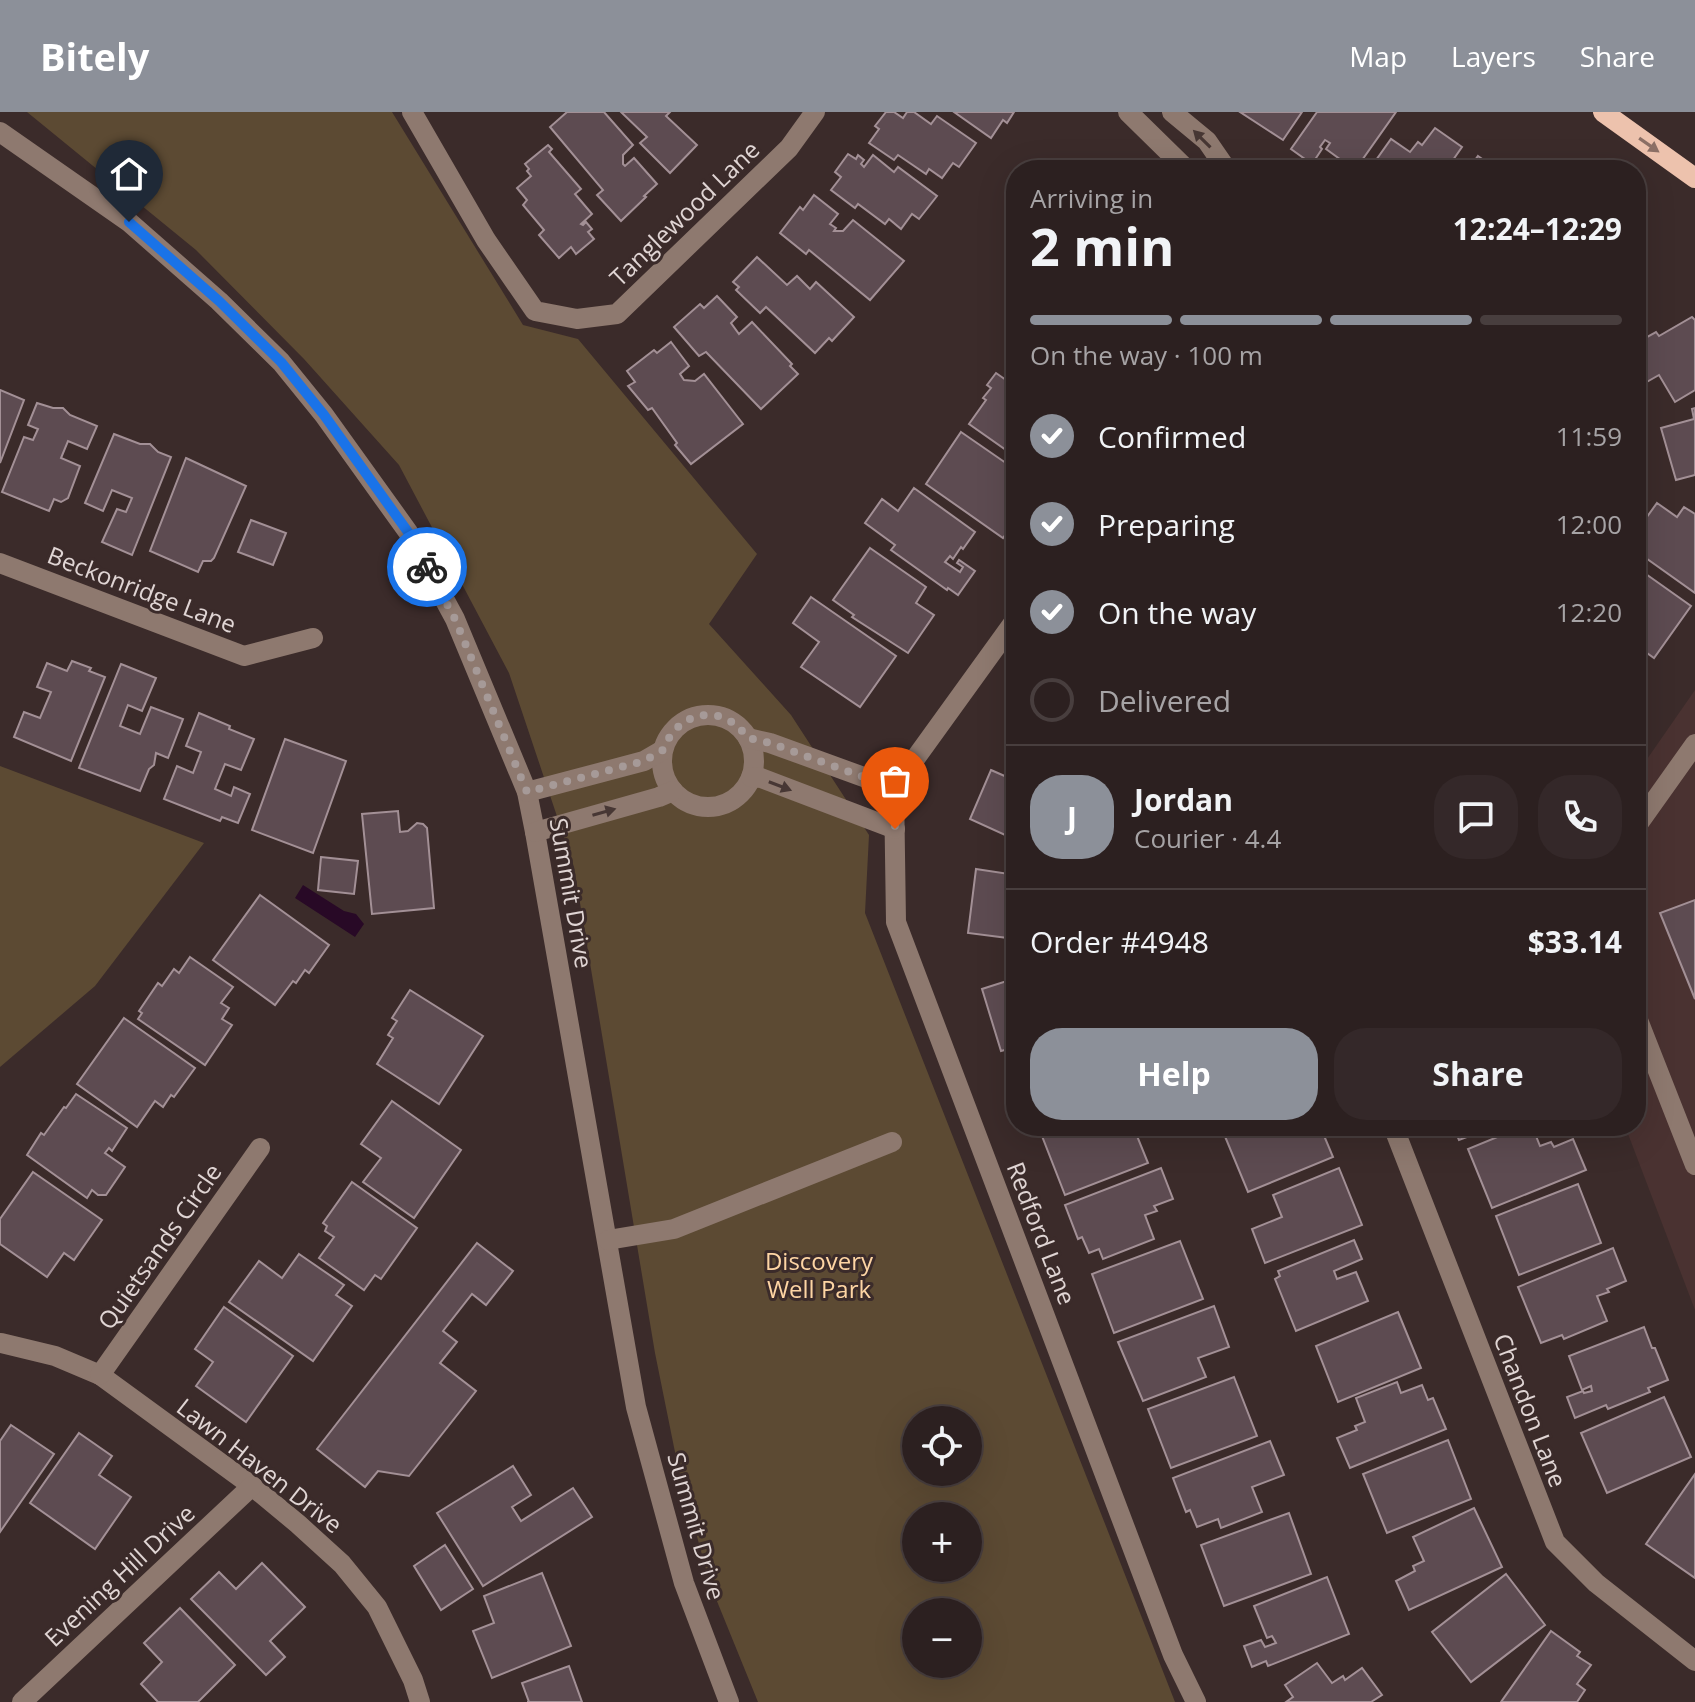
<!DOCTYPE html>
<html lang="en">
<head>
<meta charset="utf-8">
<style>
	body { margin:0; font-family:"Open Sans",sans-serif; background:#342829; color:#f1f3f6; height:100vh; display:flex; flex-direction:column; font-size:30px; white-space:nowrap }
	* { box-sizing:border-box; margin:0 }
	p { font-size:26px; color:#a6a3a5 }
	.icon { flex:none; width:44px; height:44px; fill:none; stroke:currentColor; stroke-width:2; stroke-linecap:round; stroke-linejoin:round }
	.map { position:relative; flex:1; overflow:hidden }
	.side { position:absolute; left:1006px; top:48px; width:640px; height:976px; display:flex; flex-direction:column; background:#2c2020; border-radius:32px; box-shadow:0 8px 32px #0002,0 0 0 2px #483e3e }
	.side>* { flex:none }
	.fabs { position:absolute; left:902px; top:1294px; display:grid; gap:16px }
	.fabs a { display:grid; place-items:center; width:80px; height:80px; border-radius:50%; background:#2c2020; box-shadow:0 8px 32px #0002,0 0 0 2px #483e3e; font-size:40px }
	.pin { position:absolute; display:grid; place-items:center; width:68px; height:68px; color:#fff; margin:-82px -34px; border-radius:50% 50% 50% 0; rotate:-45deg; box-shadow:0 0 8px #0007 }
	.pin .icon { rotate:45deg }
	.courier { position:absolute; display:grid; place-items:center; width:80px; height:80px; margin:-40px; border:6px solid #1a73e8; border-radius:50%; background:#fff; color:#222; box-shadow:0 2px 10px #0007 }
	.headline em { font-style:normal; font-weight:700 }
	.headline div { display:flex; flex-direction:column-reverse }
	.headline { display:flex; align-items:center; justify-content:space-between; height:136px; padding:0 24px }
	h1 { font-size:52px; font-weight:700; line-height:60px }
	.bar { display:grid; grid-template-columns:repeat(4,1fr); gap:12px 8px; align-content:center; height:96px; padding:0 24px }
	.bar i { height:10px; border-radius:6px; background:#483e3e }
	.bar .active { background:#8c9099 }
	.bar p { grid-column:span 4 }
	.line { display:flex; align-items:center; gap:20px; padding:0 24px; border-top:2px solid #483e3e }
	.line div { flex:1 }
	.round { display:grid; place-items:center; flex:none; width:84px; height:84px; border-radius:32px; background:#342829 }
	ol { padding:0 24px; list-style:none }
	li { display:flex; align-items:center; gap:24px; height:88px }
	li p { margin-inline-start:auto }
	li .icon { padding:8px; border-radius:50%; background:#8c9099; color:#fff; stroke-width:4 }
	li:last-child { color:#a6a3a5 }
	li i { width:44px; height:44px; border:4px solid #483e3e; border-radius:50% }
	.cta { display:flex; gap:16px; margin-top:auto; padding:16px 24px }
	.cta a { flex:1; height:92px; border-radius:32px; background:#8c9099; color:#fff; font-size:32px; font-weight:700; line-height:92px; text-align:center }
	.cta a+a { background:#342829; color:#f1f3f6 }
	header { display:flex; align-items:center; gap:48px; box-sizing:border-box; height:112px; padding:0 40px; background:#8c9099; color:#fff }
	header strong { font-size:38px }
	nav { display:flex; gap:44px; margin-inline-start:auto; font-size:28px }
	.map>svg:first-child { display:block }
</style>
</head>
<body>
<header>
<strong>Bitely</strong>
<nav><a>Map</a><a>Layers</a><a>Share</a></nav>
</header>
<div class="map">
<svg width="1695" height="1590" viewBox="0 0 1695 1590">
	<rect width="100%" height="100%" fill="#3b2b2a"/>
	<polygon fill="#4a3231" points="1695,578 1695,1198 1625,1014 1636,1014 1636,663"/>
	<g fill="#5c4a33" fill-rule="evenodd">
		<path d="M 27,0 L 392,0 L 523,213 L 578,227 L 757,442 L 709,512 L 791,603 L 869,723 L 865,801 L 1175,1590 L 758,1590 L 710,1472 L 678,1355 L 655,1241 L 574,755 L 509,561 L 399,353 L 304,247 L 196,138 ZM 916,1308 L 968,1308 L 968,1360 L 916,1360 ZM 916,1404 L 968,1404 L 968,1456 L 916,1456 ZM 916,1500 L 968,1500 L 968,1552 L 916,1552 Z"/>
		<polygon points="0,654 204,731 95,874 0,955"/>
	</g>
	<polygon fill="#280926" points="303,773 344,799 356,802 364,812 355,825 295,786"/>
	<g fill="#5d4b51" stroke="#a39096" stroke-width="2">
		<polygon points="567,0 604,0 633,33 623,43 623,52 625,54 634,46 657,72 644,84 646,85 621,109 597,83 603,78 550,15"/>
		<polygon points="621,0 670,0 666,4 697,33 670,61 640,31 647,25"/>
		<polygon points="886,0 894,0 903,6 907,0 914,0 931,12 937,4 976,31 959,55 953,51 942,66 929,57 926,62 898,43 894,48 869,31 879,17 875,14"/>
		<polygon points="954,0 1014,0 1007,11 1003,8 991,26"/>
		<polygon points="1240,0 1302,0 1283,28"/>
		<polygon points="1317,0 1396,0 1355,58 1326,37 1330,31 1325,28 1320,35 1322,37 1312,52 1291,37"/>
		<polygon points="1435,16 1462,35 1446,58 1369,58 1391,27 1410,40 1418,30 1422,33"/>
		<polygon points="548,33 552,37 549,40 581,77 575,82 592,102 581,112 583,113 586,110 592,117 588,120 594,127 576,142 571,135 559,146 539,123 544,118 523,93 527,88 517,76 531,64 527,59 529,57 525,52"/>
		<polygon points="848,42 856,47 858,43 864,48 861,52 864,55 873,43 894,60 898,55 937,84 919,107 912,102 901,117 889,107 885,112 858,92 855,96 831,78 841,65 835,60"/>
		<polygon points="1478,44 1498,58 1468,58"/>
		<polygon points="814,83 838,102 830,112 836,116 834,119 843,119 853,108 904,149 870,188 809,138 806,142 780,121 800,95 803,98"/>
		<polygon points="757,145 787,173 797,164 810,177 816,170 854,205 832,229 829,226 815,241 766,195 760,201 736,178 739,175 733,170"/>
		<polygon points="717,184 737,205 731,211 739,222 752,210 792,252 790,254 798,262 761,297 706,240 699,244 674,215 700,192 704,196"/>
		<polygon points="1692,205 1695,208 1695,278 1675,290 1659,263 1636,276 1636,231 1656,220 1659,224"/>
		<polygon points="671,230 689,254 680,262 684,268 695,269 704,262 743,312 691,352 675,333 677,331 652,296 648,298 628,274 635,270 627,259 654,238 657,241"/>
		<polygon points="996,261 1016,275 1016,345 969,312 986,288 983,286 991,276 987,273"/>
		<polygon points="0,278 24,288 0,351"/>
		<polygon points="37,291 53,296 63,296 70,303 97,314 87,337 68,329 61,346 80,354 68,386 61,390 54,387 49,399 2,380 24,325 33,328 38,317 28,313"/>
		<polygon points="1695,296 1695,363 1676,368 1661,316 1694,307 1692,297"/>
		<polygon points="961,320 1016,358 1016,408 1003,426 926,372"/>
		<polygon points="114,322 140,332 150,332 158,340 171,345 132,443 102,430 117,397 126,400 132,386 112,378 103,399 85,391"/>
		<polygon points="186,346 246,374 214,446 211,449 203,449 198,460 150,439"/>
		<polygon points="914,376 975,420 963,437 961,435 953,447 950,444 945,450 960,460 963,455 957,451 959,448 975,459 958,483 948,476 947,478 891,438 895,433 865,411 882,387 898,399"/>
		<polygon points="1657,391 1677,405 1684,395 1695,402 1695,481 1636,439 1636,420"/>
		<polygon points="251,408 286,421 273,453 238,440"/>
		<polygon points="870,436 926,475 916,491 934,503 908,541 852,505 854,503 833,488"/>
		<polygon points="1636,455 1691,494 1654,546 1636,533"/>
		<polygon points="811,485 896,544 860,595 801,555 819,530 793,511"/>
		<polygon points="72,549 91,556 89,559 105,565 71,649 14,625 24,600 40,606 51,580 37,575 47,551 67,559"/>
		<polygon points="121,552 156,566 142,599 128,593 120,614 140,622 151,595 183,607 168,646 156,641 154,653 149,657 140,679 79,656"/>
		<polygon points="199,601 230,614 229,617 254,627 241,658 225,652 215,677 231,684 234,675 250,682 238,711 222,705 220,709 164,687 177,654 193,661 201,640 186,634"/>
		<polygon points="285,627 346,649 313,741 252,718"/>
		<polygon points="991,658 1016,669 1016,728 970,707"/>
		<polygon points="398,699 400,720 408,719 417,711 423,712 427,716 434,796 372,802 362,702"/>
		<polygon points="321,745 358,749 354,782 318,778"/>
		<polygon points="976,757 1016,763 1016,827 968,821"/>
		<polygon points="260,783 329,833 309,861 305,858 296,871 293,869 275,893 213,848"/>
		<polygon points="1695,788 1695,887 1660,801"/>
		<polygon points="190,845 233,875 221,891 229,896 222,907 232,913 205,953 138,907 142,901 139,899 158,871 162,874 174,857 179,861"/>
		<polygon points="1016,866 1016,935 1001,939 982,877"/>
		<polygon points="410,878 483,924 439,992 377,952 393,926 388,923 397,909 392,906"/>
		<polygon points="124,906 195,956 174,985 171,983 163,995 155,989 137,1015 77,972"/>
		<polygon points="76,982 127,1016 112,1039 109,1036 105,1041 125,1055 106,1083 98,1083 92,1078 87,1086 27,1043 41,1021 44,1023 64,995 66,996"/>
		<polygon points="392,989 461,1038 414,1106 363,1070 381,1046 361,1032"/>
		<polygon points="1068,1014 1133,1014 1148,1051 1065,1083 1042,1024"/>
		<polygon points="1245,1014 1320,1014 1333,1045 1248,1080 1224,1022"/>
		<polygon points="1453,1014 1496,1014 1459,1028"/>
		<polygon points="1524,1014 1532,1014 1540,1034 1551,1030 1554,1035 1573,1027 1586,1058 1492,1096 1468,1037"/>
		<polygon points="1161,1056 1173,1087 1154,1094 1157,1099 1145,1103 1154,1127 1103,1147 1099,1137 1089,1141 1082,1125 1078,1127 1065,1093"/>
		<polygon points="1339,1056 1362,1113 1265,1151 1252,1117 1282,1105 1273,1083"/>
		<polygon points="33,1060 102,1108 74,1148 64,1141 47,1165 0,1132 0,1107"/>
		<polygon points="352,1070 417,1116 381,1167 375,1163 364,1178 319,1146 334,1125 325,1119 327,1114 323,1111"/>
		<polygon points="1578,1072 1601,1131 1519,1163 1496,1104"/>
		<polygon points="1354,1128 1362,1147 1334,1159 1337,1167 1356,1160 1368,1189 1296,1219 1275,1167 1280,1164 1278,1159"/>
		<polygon points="1180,1129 1203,1187 1114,1221 1092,1162"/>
		<polygon points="477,1131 513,1159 486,1193 472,1182 443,1219 457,1230 440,1251 476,1279 409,1364 378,1359 365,1375 317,1337"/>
		<polygon points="1613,1136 1626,1169 1607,1177 1609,1180 1597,1184 1607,1209 1564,1227 1562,1223 1541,1231 1518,1175"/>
		<polygon points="299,1142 344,1173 336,1183 352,1194 313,1249 229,1190 259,1149 282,1166"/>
		<polygon points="1214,1194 1229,1235 1198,1246 1206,1265 1143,1289 1118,1230"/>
		<polygon points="224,1195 293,1244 246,1310 196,1274 213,1250 195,1237"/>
		<polygon points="1398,1200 1421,1256 1338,1290 1316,1234"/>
		<polygon points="1644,1215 1652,1236 1655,1236 1668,1268 1648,1276 1650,1280 1608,1297 1606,1293 1575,1306 1567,1285 1583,1279 1584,1281 1592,1279 1591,1274 1582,1278 1569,1244"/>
		<polygon points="1234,1265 1257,1324 1171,1356 1148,1297"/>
		<polygon points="1397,1270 1401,1281 1422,1273 1428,1288 1433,1286 1446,1317 1350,1356 1337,1326 1357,1318 1355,1314 1365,1310 1356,1286"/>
		<polygon points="1664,1285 1691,1345 1607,1381 1581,1321"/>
		<polygon points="11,1313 54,1342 0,1420 0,1329"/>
		<polygon points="79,1321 112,1344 99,1363 131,1385 95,1437 30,1391"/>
		<polygon points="1448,1328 1471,1387 1387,1421 1363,1362"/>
		<polygon points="1270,1329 1284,1363 1252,1375 1262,1400 1221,1416 1218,1407 1197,1415 1190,1398 1186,1400 1173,1366"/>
		<polygon points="513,1354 531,1383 512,1395 521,1409 573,1376 592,1405 483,1474 437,1401"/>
		<polygon points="1695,1362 1695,1466 1646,1432"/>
		<polygon points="1474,1396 1502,1455 1409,1498 1396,1469 1415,1459 1413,1454 1424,1449 1413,1425"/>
		<polygon points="1289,1401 1311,1462 1224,1494 1201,1433"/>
		<polygon points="445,1433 473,1477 441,1498 414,1454"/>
		<polygon points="262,1451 305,1495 270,1529 285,1545 266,1563 191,1487 219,1460 236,1477"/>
		<polygon points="542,1461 571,1534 492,1566 473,1519 494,1511 484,1484"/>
		<polygon points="1506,1462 1545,1513 1471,1570 1432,1520"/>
		<polygon points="1327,1465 1349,1522 1268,1554 1266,1549 1252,1555 1244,1534 1261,1528 1265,1535 1276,1531 1272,1524 1267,1526 1254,1494"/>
		<polygon points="180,1496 235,1553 198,1590 158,1590 141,1572 162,1550 144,1531"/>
		<polygon points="1551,1519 1580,1540 1577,1544 1591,1553 1577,1572 1585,1578 1577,1590 1501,1590"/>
		<polygon points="1317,1551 1332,1571 1343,1564 1345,1568 1362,1556 1382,1583 1371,1590 1286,1590 1293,1585 1285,1573"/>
		<polygon points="569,1554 582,1590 527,1590 529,1590 522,1571"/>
	</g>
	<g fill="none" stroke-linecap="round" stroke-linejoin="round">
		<g stroke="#8e796f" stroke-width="20">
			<polyline points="412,0 486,128 535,199 577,207 617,202 789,36 815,0"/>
			<polyline points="1128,0 1184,55 1189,58"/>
			<polyline points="1172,0 1207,29 1227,58"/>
			<polyline points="0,20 129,110 219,189 281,250 324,303 408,420 455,507 527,680 535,720 636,1295 684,1471 729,1590"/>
			<polyline points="0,451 244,544 313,526"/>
			<polyline points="1016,507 894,676 896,810 1173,1543 1196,1590"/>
			<circle cx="708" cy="649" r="46"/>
			<polyline points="748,626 770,631 894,676"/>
			<polyline points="751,665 761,666 895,717"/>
			<polyline points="527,680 644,649 663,638"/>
			<polyline points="1636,715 1695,632"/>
			<polyline points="535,720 659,685 673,679"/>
			<polyline points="1636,903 1695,1053"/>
			<polyline points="1393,1014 1555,1430 1596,1471 1695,1549"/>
			<polyline points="608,1128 674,1117 892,1030"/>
			<polyline points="1,1231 55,1244 100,1263 252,1374 298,1412 342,1452 377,1495 413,1568 420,1590"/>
			<polyline points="100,1263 260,1036"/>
			<polyline points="22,1590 252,1374"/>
		</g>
		<polyline stroke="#edc2ad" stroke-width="20" points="1603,0 1695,66"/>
	</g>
	<defs><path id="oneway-solid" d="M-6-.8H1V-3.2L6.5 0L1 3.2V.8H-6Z" transform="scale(2)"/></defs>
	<g fill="#473734">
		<use href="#oneway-solid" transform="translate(1202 27) rotate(-135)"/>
		<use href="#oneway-solid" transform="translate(780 674) rotate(21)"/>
		<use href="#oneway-solid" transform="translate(604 700) rotate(-16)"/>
	</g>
	<use fill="#8b6f65" href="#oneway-solid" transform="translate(1649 33) rotate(35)"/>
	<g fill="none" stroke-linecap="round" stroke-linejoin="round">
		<polyline stroke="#a69a98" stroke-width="8" stroke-dasharray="0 14.4" points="427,455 455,507 527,680 644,649 663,638 671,622 684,609 701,603 719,604 736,612 748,626 770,631 894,676 895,717"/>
		<polyline stroke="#1a73e8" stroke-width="10" points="129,110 219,189 281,250 324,303 408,420 427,455"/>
	</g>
	<g text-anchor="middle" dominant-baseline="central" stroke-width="6" stroke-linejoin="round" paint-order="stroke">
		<g font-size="24" fill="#e0d5d4" stroke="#3b2b2a">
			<text transform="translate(684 101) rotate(-44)">Tanglewood Lane</text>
			<text transform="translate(142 477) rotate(21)">Beckonridge Lane</text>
			<text transform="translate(572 781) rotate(80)">Summit Drive</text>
			<text transform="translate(1042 1121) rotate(69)">Redford Lane</text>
			<text transform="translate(159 1134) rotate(-55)">Quietsands Circle</text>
			<text transform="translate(1531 1298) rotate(69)">Chandon Lane</text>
			<text transform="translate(260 1353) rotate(38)">Lawn Haven Drive</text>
			<text transform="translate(697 1414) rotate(74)">Summit Drive</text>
			<text transform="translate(119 1463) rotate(-43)">Evening Hill Drive</text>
		</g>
		<g font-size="24" fill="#fed5a4" stroke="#3b2b2a">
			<text x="819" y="1148">Discovery<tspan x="819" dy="28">Well Park</tspan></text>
		</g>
	</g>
</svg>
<div class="fabs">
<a><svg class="icon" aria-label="locate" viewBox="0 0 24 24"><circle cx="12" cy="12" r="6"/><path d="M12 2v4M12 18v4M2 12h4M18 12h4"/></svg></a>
<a>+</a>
<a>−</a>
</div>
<div class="pin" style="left:895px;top:717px;background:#ea580c"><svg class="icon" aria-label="bag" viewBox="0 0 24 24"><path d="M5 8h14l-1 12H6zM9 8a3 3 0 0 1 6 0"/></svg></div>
<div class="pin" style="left:129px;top:110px;background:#1f2937"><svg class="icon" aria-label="home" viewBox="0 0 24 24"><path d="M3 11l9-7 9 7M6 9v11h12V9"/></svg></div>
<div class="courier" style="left:427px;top:455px"><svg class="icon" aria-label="bike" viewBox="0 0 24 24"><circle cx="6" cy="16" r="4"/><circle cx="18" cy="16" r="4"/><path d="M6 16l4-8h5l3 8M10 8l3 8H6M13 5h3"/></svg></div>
<section class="side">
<div class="headline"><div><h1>2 min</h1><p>Arriving in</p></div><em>12:24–12:29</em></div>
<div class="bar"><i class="active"></i><i class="active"></i><i class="active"></i><i></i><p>On the way · 100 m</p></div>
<ol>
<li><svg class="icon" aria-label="check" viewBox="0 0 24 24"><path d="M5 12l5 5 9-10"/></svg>Confirmed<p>11:59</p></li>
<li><svg class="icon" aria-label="check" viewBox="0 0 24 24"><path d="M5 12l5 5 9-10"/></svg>Preparing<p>12:00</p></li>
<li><svg class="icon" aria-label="check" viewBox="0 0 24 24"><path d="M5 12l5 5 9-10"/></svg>On the way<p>12:20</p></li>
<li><i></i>Delivered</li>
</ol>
<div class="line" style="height:144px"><b class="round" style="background:#8c9099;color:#fff">J</b><div><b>Jordan</b><p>Courier · 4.4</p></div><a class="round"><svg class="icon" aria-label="chat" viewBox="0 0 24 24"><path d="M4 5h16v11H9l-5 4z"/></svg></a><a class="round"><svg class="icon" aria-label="phone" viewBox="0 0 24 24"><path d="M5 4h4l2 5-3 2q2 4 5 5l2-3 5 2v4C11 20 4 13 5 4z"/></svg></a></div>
<div class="line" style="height:104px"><div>Order #4948</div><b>$33.14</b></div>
<div class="cta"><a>Help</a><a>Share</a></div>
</section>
</div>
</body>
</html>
